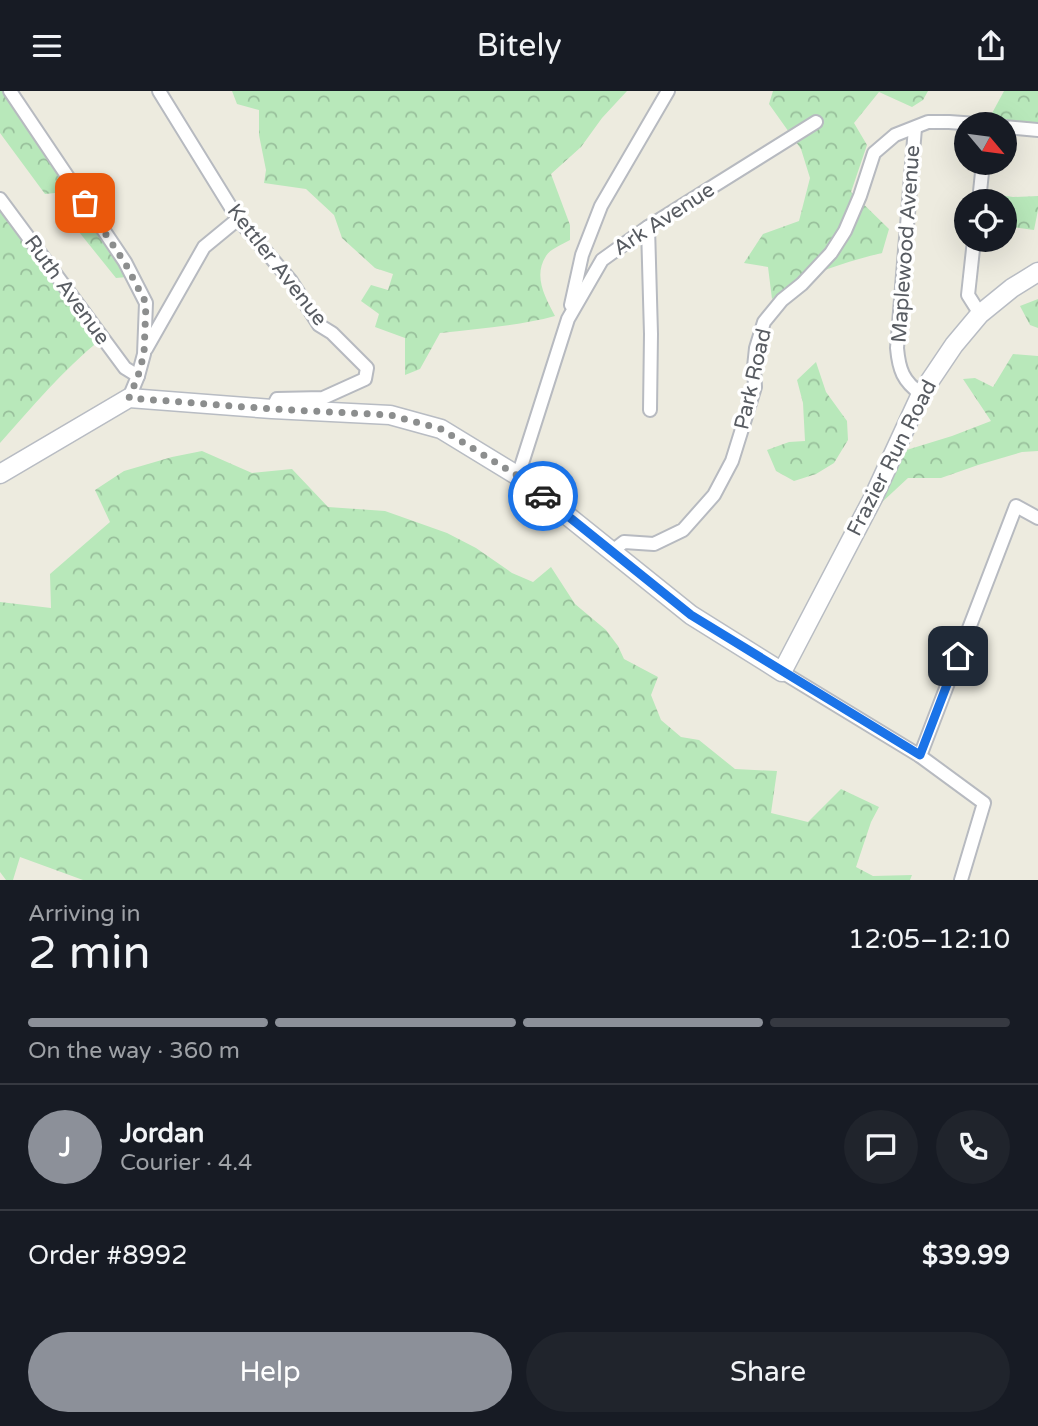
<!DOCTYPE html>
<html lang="en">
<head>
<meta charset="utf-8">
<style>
	body { margin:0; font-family:"Varela Round",sans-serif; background:#20242c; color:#f1f3f6; height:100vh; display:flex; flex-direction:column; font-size:26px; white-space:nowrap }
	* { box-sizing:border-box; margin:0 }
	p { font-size:23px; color:#9ea1a6 }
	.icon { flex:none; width:38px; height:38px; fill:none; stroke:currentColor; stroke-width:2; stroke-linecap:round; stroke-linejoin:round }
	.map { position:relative; height:789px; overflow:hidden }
	.sheet { display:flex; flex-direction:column; background:#171b24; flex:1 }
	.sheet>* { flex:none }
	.needle { width:46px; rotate:119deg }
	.buttons { position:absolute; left:954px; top:21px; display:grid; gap:14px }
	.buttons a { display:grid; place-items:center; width:63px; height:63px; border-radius:50%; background:#171b24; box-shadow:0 7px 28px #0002; font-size:35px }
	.pin { position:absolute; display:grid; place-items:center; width:60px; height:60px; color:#fff; margin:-30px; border-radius:14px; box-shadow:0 4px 10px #0006 }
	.courier { position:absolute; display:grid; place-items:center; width:70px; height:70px; margin:-35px; border:5px solid #1a73e8; border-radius:50%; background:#fff; color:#222; box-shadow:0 2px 9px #0007 }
	.headline em { font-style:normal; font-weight:600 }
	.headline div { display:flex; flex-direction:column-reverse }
	.headline { display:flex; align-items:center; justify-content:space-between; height:119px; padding:0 28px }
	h1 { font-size:46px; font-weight:600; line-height:52px }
	.bar { display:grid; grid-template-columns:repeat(4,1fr); gap:10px 7px; align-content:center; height:84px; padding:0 28px }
	.bar i { height:9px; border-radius:5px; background:#363941 }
	.bar .current { background:#8c9099 }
	.bar p { grid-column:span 4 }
	.line { display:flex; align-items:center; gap:18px; padding:0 28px; border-top:2px solid #363941 }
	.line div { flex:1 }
	.round { display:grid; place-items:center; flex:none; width:74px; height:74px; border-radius:37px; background:#20242c }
	.primary-button { display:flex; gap:14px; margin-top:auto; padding:14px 28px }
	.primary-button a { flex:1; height:80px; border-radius:42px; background:#8c9099; color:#fff; font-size:28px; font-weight:600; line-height:80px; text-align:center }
	.primary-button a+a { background:#20242c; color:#f1f3f6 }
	header { display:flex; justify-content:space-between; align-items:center; height:91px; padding:0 28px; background:#171b24; font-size:32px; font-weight:600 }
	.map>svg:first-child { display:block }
</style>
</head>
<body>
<header><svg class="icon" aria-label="menu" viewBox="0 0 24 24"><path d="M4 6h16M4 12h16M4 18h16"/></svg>Bitely<svg class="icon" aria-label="share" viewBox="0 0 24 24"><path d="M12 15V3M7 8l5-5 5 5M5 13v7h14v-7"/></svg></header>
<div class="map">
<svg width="1038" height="789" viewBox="0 0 1038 789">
	<defs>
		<pattern id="forest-crowns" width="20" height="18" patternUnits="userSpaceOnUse" patternTransform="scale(1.75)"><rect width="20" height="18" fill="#b8e8ba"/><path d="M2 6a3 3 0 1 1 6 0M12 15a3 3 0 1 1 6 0" fill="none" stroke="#98bf9b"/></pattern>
	</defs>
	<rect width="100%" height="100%" fill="#edebdf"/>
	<g fill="url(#forest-crowns)">
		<polygon points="0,0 4,0 66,87 127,186 116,187 79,141 55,102 45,103 0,42"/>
		<path d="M 232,0 L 627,0 L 602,27 L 581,56 L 551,83 L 570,134 L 570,149 C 563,153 550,158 546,165 C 533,185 545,206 555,225 C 518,235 478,238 440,242 L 420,278 L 405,284 L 405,247 L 375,236 L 379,223 L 361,210 L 371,194 L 388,199 L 393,183 L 375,177 L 342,147 L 334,124 L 306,98 L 264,92 L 266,79 L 259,44 L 259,19 L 237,13 Z"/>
		<path d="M 773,0 L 928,0 L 923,9 L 912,16 L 879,1 L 854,32 L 867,54 L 851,101 L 889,138 L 882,162 C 841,172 806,183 772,208 L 768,176 L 744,172 L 763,143 L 799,130 L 810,87 L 801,58 L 769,13 Z"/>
		<polygon points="1004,0 1038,0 1038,32 1017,32 990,26"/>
		<polygon points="993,103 1013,106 1038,105 1038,119 1034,139 1006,135 1005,132 1004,110 994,110"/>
		<path d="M 0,119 L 100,249 C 63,279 32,316 0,352 Z"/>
		<polygon points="1038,208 1038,237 1030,234 1020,215"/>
		<polygon points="1013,263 1038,265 1038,360 1022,361 978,374 941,387 908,387 880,413 900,361 952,345 991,330 963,288 975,287 993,296"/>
		<polygon points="816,271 826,301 847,330 848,349 834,372 816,383 794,390 776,380 767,359 789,351 805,350 803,312 797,289"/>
		<polygon points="202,360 252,382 292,378 328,416 385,420 447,442 476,457 512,482 533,491 551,476 575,513 606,539 618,555 624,568 658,586 651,604 661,629 681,646 699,649 735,678 777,680 771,722 808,731 841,698 879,716 871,731 856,776 873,785 912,784 910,789 83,789 20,766 13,789 6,789 0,781 0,511 51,517 50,483 110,431 95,399 124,380 172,366"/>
	</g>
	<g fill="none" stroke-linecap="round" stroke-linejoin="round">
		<defs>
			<g id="street">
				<polyline points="10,0 125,171 146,212 144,263 138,285 129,307"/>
				<polyline points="159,0 238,128 291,190 319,234 332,242 367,277 365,288 323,307 277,308 272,318"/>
				<polyline points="1004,36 1038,39"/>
				<path d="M 915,37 L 897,257 C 899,279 903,290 921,303"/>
				<polyline points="0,108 125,277 138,285"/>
				<polyline points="979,110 983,72"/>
				<polyline points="648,136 651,243 650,319"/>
				<polyline points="974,149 968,204 980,223"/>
				<polyline points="571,214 582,164 601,115 668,0"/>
				<polyline points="146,258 204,156 238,128"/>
				<polyline points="518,385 568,228 602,169 648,136 816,31"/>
				<polyline points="611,461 624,451 654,453 683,439 714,404 732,370 755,296 754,276 756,257 764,231 782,209 802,193 831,162 845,140 860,105 874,62 895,44 928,31 949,31 977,33"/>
				<polyline points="782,581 920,665 984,712 961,789"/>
				<polyline points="920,665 1016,415 1038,427"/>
			</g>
			<polyline id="secondary" points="0,383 129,307 272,318 390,324 441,338 518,385 691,524 782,581 873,407 921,303 954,254 980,223 1012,197 1038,181"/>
		</defs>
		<use href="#street" stroke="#b7bac0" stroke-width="16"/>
		<use href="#secondary" stroke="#b8bcc3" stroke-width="21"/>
		<use href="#street" stroke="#fff" stroke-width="12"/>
		<use href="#secondary" stroke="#fff" stroke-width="18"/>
	</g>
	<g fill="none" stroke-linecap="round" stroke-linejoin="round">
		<polyline stroke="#8c8e8e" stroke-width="7" stroke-dasharray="0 12.6" points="85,112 125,172 146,212 144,263 138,285 129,307 272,318 390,324 441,338 518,385 543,405"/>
		<polyline stroke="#1a73e8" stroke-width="9" points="543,405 691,524 920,664 958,565"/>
	</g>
	<g text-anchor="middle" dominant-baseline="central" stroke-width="7" stroke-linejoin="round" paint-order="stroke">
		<g font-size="21" fill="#585c62" stroke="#fff">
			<text transform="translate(664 128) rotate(-33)">Ark Avenue</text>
			<text transform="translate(906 153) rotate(-86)">Maplewood Avenue</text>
			<text transform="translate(277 174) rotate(52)">Kettler Avenue</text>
			<text transform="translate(67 199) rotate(54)">Ruth Avenue</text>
			<text transform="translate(753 288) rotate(-77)">Park Road</text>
			<text transform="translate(892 367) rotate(-63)">Frazier Run Road</text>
		</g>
	</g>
</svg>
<div class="buttons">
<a><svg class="needle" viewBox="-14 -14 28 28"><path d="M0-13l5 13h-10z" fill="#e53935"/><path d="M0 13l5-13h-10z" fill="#9ea1a6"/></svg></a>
<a><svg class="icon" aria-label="locate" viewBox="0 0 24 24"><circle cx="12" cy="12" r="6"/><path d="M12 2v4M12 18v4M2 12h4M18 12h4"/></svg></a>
</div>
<div class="pin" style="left:85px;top:112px;background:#ea580c"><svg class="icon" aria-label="bag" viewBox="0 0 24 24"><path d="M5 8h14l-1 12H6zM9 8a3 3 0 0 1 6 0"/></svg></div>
<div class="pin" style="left:958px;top:565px;background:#1f2937"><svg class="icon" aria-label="home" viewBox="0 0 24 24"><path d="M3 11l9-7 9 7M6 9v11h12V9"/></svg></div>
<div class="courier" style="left:543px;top:405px"><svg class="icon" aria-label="car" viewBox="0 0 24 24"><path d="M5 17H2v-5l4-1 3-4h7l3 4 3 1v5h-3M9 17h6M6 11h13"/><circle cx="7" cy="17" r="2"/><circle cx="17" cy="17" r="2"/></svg></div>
</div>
<section class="sheet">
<div class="headline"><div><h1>2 min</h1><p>Arriving in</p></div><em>12:05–12:10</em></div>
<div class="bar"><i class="current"></i><i class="current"></i><i class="current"></i><i></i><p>On the way · 360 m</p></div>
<div class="line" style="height:126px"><b class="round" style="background:#8c9099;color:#fff">J</b><div><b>Jordan</b><p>Courier · 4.4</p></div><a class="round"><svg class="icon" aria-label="chat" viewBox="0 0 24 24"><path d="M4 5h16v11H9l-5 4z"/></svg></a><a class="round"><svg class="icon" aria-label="phone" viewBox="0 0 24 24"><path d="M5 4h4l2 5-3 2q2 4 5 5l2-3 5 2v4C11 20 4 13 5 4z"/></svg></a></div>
<div class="line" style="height:91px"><div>Order #8992</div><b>$39.99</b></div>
<div class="primary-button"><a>Help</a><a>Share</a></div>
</section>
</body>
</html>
